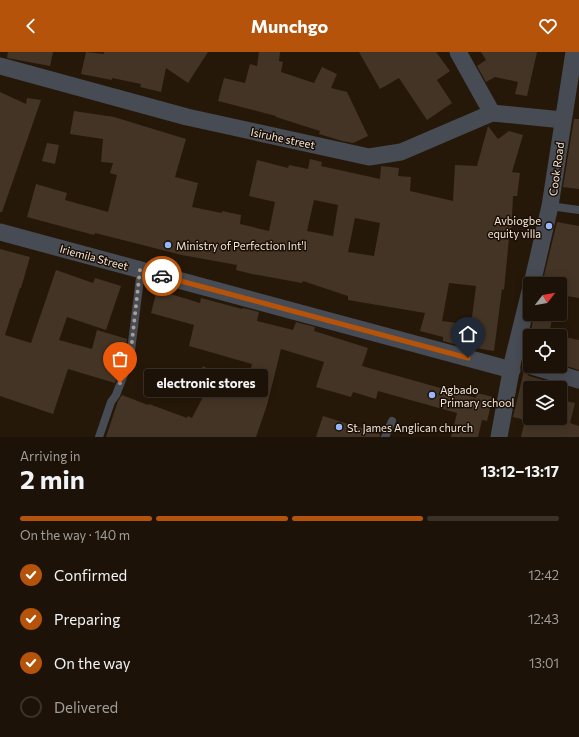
<!DOCTYPE html>
<html lang="en">
<head>
<meta charset="utf-8">
<style>
	body { margin:0; font-family:Commissioner,sans-serif; background:#251b11; color:#f1f3f6; height:100vh; display:flex; flex-direction:column; font-size:15px; white-space:nowrap }
	* { box-sizing:border-box; margin:0 }
	p { font-size:13px; color:#a09e9b }
	.icon { flex:none; width:22px; height:22px; fill:none; stroke:currentColor; stroke-width:2; stroke-linecap:round; stroke-linejoin:round }
	.map { position:relative; height:385px; overflow:hidden }
	.panel { display:flex; flex-direction:column; background:#1c1207; flex:1 }
	.panel>* { flex:none }
	.needle { width:26px; rotate:59deg }
	.tools { position:absolute; left:523px; top:225px; display:grid; gap:8px }
	.tools a { display:grid; place-items:center; width:44px; height:44px; border-radius:4px; background:#1c1207; box-shadow:0 2px 10px #0003,0 0 0 1px #3a3228; font-size:20px }
	.pin { position:absolute; display:grid; place-items:center; width:34px; height:34px; color:#fff; margin:-41px -17px; border-radius:50% 50% 50% 0; rotate:-45deg; box-shadow:0 0 4px #0007 }
	.pin .icon { rotate:45deg }
	.courier { position:absolute; display:grid; place-items:center; width:40px; height:40px; margin:-20px; border:3px solid #b45309; border-radius:50%; background:#fff; color:#222; box-shadow:0 1px 5px #0007 }
	.bubble { position:absolute; height:28px; border-radius:4px; background:#1c1207; box-shadow:0 2px 10px #0003,0 0 0 1px #3a3228; font-size:13px; font-weight:700; line-height:28px; text-align:center }
	.headline em { font-style:normal; font-weight:700 }
	.headline div { display:flex; flex-direction:column-reverse }
	.headline { display:flex; align-items:center; justify-content:space-between; height:68px; padding:0 20px }
	h1 { font-size:26px; font-weight:700; line-height:30px }
	.bar { display:grid; grid-template-columns:repeat(4,1fr); gap:6px 4px; align-content:center; height:48px; padding:0 20px }
	.bar i { height:5px; border-radius:3px; background:#3a3228 }
	.bar .active { background:#b45309 }
	.bar p { grid-column:span 4 }
	ol { padding:0 20px; list-style:none }
	li { display:flex; align-items:center; gap:12px; height:44px }
	li p { margin-inline-start:auto }
	li .icon { padding:4px; border-radius:50%; background:#b45309; color:#fff; stroke-width:4 }
	li:last-child { color:#a09e9b }
	li i { width:22px; height:22px; border:2px solid #3a3228; border-radius:50% }
	header { display:flex; justify-content:space-between; align-items:center; height:52px; padding:0 20px; background:#b45309; color:#fff; font-size:18px; font-weight:700 }
	.map>svg:first-child { display:block }
</style>
</head>
<body>
<header><svg class="icon" aria-label="back" viewBox="0 0 24 24"><path d="M15 5l-7 7 7 7"/></svg>Munchgo<svg class="icon" aria-label="heart" viewBox="0 0 24 24"><path d="M12 20l-8-8c-3-5 5-10 8-4 3-6 11-1 8 4z"/></svg></header>
<div class="map">
<svg width="579" height="385" viewBox="0 0 579 385">
	<rect width="100%" height="100%" fill="#261809"/>
	<g fill="#443425" fill-rule="evenodd">
		<polygon points="8,0 53,0 50,14 7,6"/>
		<polygon points="86,0 104,2 104,0 208,0 188,31 166,16 161,40 140,35 141,32 112,26 112,28 81,22"/>
		<polygon points="259,0 280,0 279,9 283,10 281,20 314,31 322,15 337,22 331,36 347,40 368,84 353,91 342,89 319,82 320,79 276,65 276,64 218,49 224,26 245,31 250,12 257,14"/>
		<polygon points="359,0 436,0 450,19 437,28 452,51 427,68 399,26 380,37"/>
		<polygon points="481,0 537,0 527,44 515,42 518,30 495,25 486,30 477,14 486,8"/>
		<polygon points="0,40 26,52 27,46 41,48 2,160 0,160"/>
		<path d="M 74,59 L 114,65 L 186,87 L 175,125 L 198,131 L 192,155 L 222,161 L 222,159 L 241,163 L 240,172 L 269,179 L 275,150 L 249,144 L 257,108 L 288,116 L 289,113 L 308,117 L 310,107 L 322,110 L 321,114 L 380,127 L 381,114 L 399,116 L 398,124 L 411,125 L 410,139 L 453,149 L 455,113 L 477,114 L 488,74 L 498,87 L 509,79 L 523,83 L 512,120 L 520,121 L 517,144 L 513,144 L 511,186 L 509,186 L 504,238 L 502,237 L 494,299 L 458,293 L 443,289 L 443,285 L 420,279 L 425,261 L 348,248 L 348,244 L 303,229 L 302,231 L 252,222 L 236,218 L 237,213 L 182,203 L 95,181 L 94,183 L 27,165 L 36,132 L 67,141 L 65,148 L 108,160 L 117,123 L 110,121 L 113,111 L 101,110 L 103,87 L 70,82 ZM 314,148 L 338,153 L 333,184 L 307,179 ZM 355,166 L 380,171 L 374,204 L 348,200 ZM 449,231 L 476,234 L 471,273 L 442,269 Z"/>
		<polygon points="574,67 579,67 579,137 563,135"/>
		<polygon points="47,91 59,93 55,112 42,109"/>
		<polygon points="557,170 579,174 579,246 560,243 560,232 542,232"/>
		<polygon points="0,197 30,205 21,236 20,236 5,283 31,291 56,218 93,231 95,226 121,234 106,278 67,265 59,288 92,297 97,278 127,287 125,304 115,331 68,317 53,362 0,344"/>
		<polygon points="157,238 200,251 201,246 242,257 243,256 259,260 257,269 293,278 296,270 315,275 314,279 368,296 362,314 476,346 477,341 493,345 487,369 482,368 478,385 451,385 457,361 378,339 376,347 353,340 351,345 316,335 324,310 281,297 267,353 256,385 106,385 118,349 122,343 148,353 149,352 187,366 188,364 192,366 205,341 192,334 203,314 246,338 252,312 189,294 194,273 151,261"/>
		<polygon points="534,263 552,266 549,284 530,284"/>
		<polygon points="560,284 579,288 579,318 560,312"/>
		<polygon points="524,319 529,324 550,330 549,336 530,336 530,366 560,366 560,348 575,351 570,371 579,374 579,385 521,385 525,368 513,365"/>
		<polygon points="323,364 380,382 380,385 316,385"/>
	</g>
	<g fill="none" stroke-linecap="round" stroke-linejoin="round">
		<g stroke="#474b53" stroke-width="8">
			<polyline points="550,154 579,158"/>
			<polyline points="99,385 111,350 116,343 130,307 141,218"/>
			<polyline points="385,385 392,369"/>
		</g>
		<g stroke="#474b53" stroke-width="17">
			<polyline points="458,0 492,61"/>
			<polyline points="0,14 187,65 369,105 401,100 492,61 563,68"/>
			<polyline points="0,180 512,318"/>
			<polyline points="532,232 550,154 574,0"/>
			<polyline points="532,314 579,328"/>
			<polyline points="499,385 513,308 530,239"/>
		</g>
	</g>
	<g fill="none" stroke-linecap="round" stroke-linejoin="round">
		<polyline stroke="#ab9f94" stroke-width="4" stroke-dasharray="0 7.2" points="120,331 130,307 140,218 162,224"/>
		<polyline stroke="#b45309" stroke-width="5" points="162,224 468,306"/>
	</g>
	<g fill="#94b7fd" stroke="#1c0f03" stroke-width="1.5">
		<circle cx="549" cy="174" r="4"/>
		<circle cx="168" cy="193" r="4"/>
		<circle cx="432" cy="343" r="4"/>
		<circle cx="339" cy="375" r="4"/>
	</g>
	<g text-anchor="middle" dominant-baseline="central" stroke-width="3" stroke-linejoin="round" paint-order="stroke">
		<g font-size="11" fill="#f2e8df" stroke="#1c0f03">
			<text transform="translate(283 86) rotate(12)">Isiruhe street</text>
			<text transform="translate(556 117) rotate(-82)">Cook Road</text>
			<text transform="translate(94 205) rotate(15)">Iriemila Street</text>
		</g>
		<g font-size="11" fill="#f2e8df" stroke="#1c0f03" text-anchor="start">
			<text x="541" y="168" text-anchor="end">Avbiogbe<tspan x="541" dy="13">equity villa</tspan></text>
			<text x="176" y="193">Ministry of Perfection Int'l</text>
			<text x="440" y="337">Agbado<tspan x="440" dy="13">Primary school</tspan></text>
			<text x="347" y="375">St. James Anglican church</text>
		</g>
	</g>
</svg>
<div class="tools">
<a><svg class="needle" viewBox="-14 -14 28 28"><path d="M0-13l5 13h-10z" fill="#e53935"/><path d="M0 13l5-13h-10z" fill="#a09e9b"/></svg></a>
<a><svg class="icon" aria-label="locate" viewBox="0 0 24 24"><circle cx="12" cy="12" r="6"/><path d="M12 2v4M12 18v4M2 12h4M18 12h4"/></svg></a>
<a><svg class="icon" aria-label="layers" viewBox="0 0 24 24"><path d="M12 4l9 5-9 5-9-5zM3 14l9 5 9-5"/></svg></a>
</div>
<div class="pin" style="left:120px;top:331px;background:#ea580c"><svg class="icon" aria-label="bag" viewBox="0 0 24 24"><path d="M5 8h14l-1 12H6zM9 8a3 3 0 0 1 6 0"/></svg></div>
<div class="pin" style="left:468px;top:306px;background:#1f2937"><svg class="icon" aria-label="home" viewBox="0 0 24 24"><path d="M3 11l9-7 9 7M6 9v11h12V9"/></svg></div>
<div class="courier" style="left:162px;top:224px"><svg class="icon" aria-label="car" viewBox="0 0 24 24"><path d="M5 17H2v-5l4-1 3-4h7l3 4 3 1v5h-3M9 17h6M6 11h13"/><circle cx="7" cy="17" r="2"/><circle cx="17" cy="17" r="2"/></svg></div>
<div class="bubble" style="left:144px;top:317px;width:124px">electronic stores</div>
</div>
<section class="panel">
<div class="headline"><div><h1>2 min</h1><p>Arriving in</p></div><em>13:12–13:17</em></div>
<div class="bar"><i class="active"></i><i class="active"></i><i class="active"></i><i></i><p>On the way · 140 m</p></div>
<ol>
<li><svg class="icon" aria-label="check" viewBox="0 0 24 24"><path d="M5 12l5 5 9-10"/></svg>Confirmed<p>12:42</p></li>
<li><svg class="icon" aria-label="check" viewBox="0 0 24 24"><path d="M5 12l5 5 9-10"/></svg>Preparing<p>12:43</p></li>
<li><svg class="icon" aria-label="check" viewBox="0 0 24 24"><path d="M5 12l5 5 9-10"/></svg>On the way<p>13:01</p></li>
<li><i></i>Delivered</li>
</ol>
</section>
</body>
</html>
